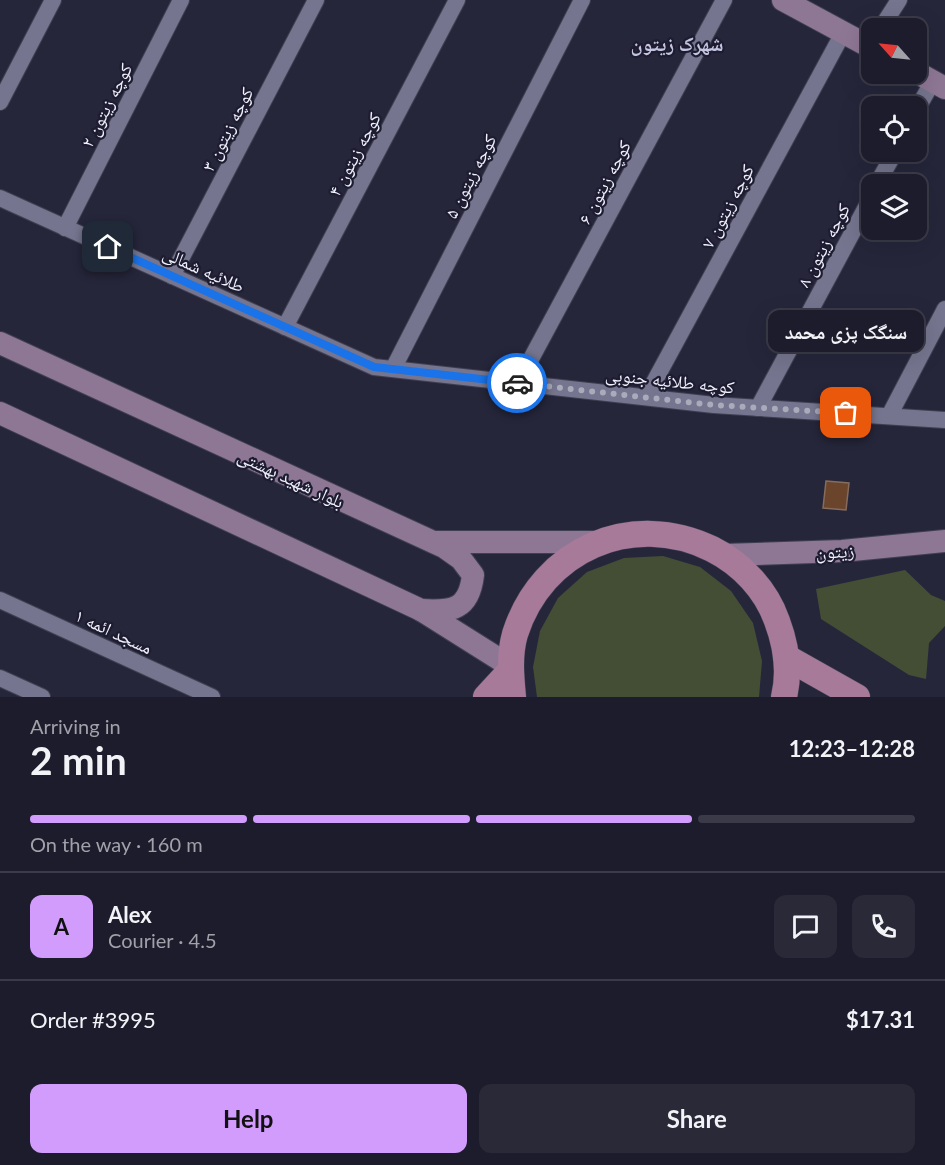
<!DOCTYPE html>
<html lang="en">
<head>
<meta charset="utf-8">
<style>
	body { margin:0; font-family:Lato,"Noto Naskh Arabic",sans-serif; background:#292938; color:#f1f3f6; height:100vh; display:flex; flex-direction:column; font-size:22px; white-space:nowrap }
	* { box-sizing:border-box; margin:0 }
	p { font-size:20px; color:#a0a1a9 }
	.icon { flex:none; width:33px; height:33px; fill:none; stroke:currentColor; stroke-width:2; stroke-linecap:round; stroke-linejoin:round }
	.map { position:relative; height:697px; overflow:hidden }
	.panel { display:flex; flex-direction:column; background:#1c1c2c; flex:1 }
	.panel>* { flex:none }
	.needle { width:39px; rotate:297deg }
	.controls { position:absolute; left:861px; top:18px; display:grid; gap:12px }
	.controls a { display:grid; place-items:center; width:66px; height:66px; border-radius:12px; background:#1c1c2c; box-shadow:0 6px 24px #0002,0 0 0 2px #3a3a48; font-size:30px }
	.pin { position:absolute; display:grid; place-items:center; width:51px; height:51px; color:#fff; margin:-26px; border-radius:12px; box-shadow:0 3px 9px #0006 }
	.courier { position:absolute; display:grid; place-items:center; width:60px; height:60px; margin:-30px; border:4px solid #1a73e8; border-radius:50%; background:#fff; color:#222; box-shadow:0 2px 8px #0007 }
	.bubble { position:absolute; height:42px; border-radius:12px; background:#1c1c2c; box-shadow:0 6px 24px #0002,0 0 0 2px #3a3a48; font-size:20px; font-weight:700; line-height:42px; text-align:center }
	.headline em { font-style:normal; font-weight:700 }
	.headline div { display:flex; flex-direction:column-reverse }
	.headline { display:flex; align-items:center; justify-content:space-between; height:102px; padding:0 30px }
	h1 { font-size:39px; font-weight:700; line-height:45px }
	.bar { display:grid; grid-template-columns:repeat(4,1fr); gap:9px 6px; align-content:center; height:72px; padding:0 30px }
	.bar i { height:8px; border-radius:4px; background:#3a3a48 }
	.bar .selected { background:#d29cfd }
	.bar p { grid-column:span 4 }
	.line { display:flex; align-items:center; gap:15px; padding:0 30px; border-top:2px solid #3a3a48 }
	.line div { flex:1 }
	.round { display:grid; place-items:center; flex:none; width:63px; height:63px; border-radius:12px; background:#292938 }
	.action { display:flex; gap:12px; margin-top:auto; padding:12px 30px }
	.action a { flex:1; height:69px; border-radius:12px; background:#d29cfd; color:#111; font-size:24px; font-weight:700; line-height:69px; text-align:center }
	.action a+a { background:#292938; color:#f1f3f6 }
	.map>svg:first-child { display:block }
</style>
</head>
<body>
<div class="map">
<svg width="945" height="697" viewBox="0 0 945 697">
	<rect width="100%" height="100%" fill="#26263b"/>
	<g fill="#444e35">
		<polygon points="663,556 700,567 731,591 753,623 762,661 759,697 537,697 533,667 540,631 558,598 587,572 624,558"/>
		<polygon points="905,570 931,595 945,601 945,626 929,643 926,679 909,675 821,619 816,589"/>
	</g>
	<polygon fill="#6a452c" stroke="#856c5c" stroke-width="1.5" points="826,481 849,483 846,510 823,508"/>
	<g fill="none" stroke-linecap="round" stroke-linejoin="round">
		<defs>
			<g id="street">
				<polyline points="881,28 899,0"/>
				<polyline points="0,102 53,0"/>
				<polyline points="916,111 933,81"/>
				<polyline points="877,184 895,152"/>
				<polyline points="0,198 374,367 714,405 945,420"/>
				<polyline points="65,228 181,0"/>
				<polyline points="172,276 316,0"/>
				<polyline points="285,327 457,0"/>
				<polyline points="393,369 582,0"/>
				<polyline points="518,383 724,0"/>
				<polyline points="646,397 843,33"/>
				<polyline points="758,408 872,196"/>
				<polyline points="889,416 945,309"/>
				<polyline points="0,600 212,697"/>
				<polyline points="0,678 42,697"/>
			</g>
			<g id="secondary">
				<polyline points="783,0 872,48"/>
				<polyline points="916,72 945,88"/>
				<path d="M 0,343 L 444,547 L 461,559 L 473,575 C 469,610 452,612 421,610"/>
				<polyline points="0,413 421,610 510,666"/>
				<polyline points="434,542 597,542"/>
				<polyline points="724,555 842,551 945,541"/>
			</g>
			<g id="primary">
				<polyline points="786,657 857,697"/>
				<polyline points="486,697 510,671"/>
				<path d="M 513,697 C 511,676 509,655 515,634 C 542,549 632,510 712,549 C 742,564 766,590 777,621 C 786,645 790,672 784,697"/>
			</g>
		</defs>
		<use href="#street" stroke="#414052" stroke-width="18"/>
		<use href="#secondary" stroke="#414052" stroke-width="24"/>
		<use href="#primary" stroke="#414052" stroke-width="27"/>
		<use href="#street" stroke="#75758f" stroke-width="16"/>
		<use href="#secondary" stroke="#8e7795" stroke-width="22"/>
		<use href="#primary" stroke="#a77a9a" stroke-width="26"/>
	</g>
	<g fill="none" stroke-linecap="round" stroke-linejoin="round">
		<polyline stroke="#aaabba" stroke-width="6" stroke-dasharray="0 10.8" points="517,383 714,405 846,413"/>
		<polyline stroke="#1a73e8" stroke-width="8" points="108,247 374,367 517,383"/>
	</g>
	<g text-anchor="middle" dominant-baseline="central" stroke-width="4.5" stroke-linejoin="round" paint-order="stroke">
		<g font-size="18" fill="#f1f2fe" stroke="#1d1c31">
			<text transform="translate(106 105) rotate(-63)">کوچه زیتون ۲</text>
			<text transform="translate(227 129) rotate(-63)">کوچه زیتون ۳</text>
			<text transform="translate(354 154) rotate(-62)">کوچه زیتون ۴</text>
			<text transform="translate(470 176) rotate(-63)">کوچه زیتون ۵</text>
			<text transform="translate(604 182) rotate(-62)">کوچه زیتون ۶</text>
			<text transform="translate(727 206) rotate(-62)">کوچه زیتون ۷</text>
			<text transform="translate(823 245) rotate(-62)">کوچه زیتون ۸</text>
			<text transform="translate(204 269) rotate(24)">طلائیه شمالی</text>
			<text transform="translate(670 380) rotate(6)">کوچه طلائیه جنوبی</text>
			<text transform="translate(291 478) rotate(25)">بلوار شهید بهشتی</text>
			<text transform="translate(835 551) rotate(-3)">زيتون</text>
			<text transform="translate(114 631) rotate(25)">مسجد ائمه ۱</text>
		</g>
		<g font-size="20" font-weight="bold" fill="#c4c5e1" stroke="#1d1c31">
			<text x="677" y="43">شهرک زیتون</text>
		</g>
	</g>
</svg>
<div class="controls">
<a><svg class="needle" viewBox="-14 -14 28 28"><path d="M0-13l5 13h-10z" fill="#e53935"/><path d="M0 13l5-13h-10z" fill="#a0a1a9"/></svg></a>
<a><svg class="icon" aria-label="locate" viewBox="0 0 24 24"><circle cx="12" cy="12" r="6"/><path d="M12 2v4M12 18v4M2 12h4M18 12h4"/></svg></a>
<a><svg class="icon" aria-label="layers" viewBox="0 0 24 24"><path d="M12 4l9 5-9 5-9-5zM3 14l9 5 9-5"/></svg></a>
</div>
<div class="pin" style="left:846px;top:413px;background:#ea580c"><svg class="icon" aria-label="bag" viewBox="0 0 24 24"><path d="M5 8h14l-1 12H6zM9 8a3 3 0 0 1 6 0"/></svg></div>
<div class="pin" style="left:108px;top:247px;background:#1f2937"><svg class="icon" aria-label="home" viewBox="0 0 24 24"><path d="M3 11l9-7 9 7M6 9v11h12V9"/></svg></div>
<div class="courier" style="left:517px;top:383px"><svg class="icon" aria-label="car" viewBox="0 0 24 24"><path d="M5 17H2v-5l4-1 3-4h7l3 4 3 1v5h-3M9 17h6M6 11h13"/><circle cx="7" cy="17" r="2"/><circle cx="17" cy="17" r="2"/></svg></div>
<div class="bubble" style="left:768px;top:310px;width:156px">سنگک پزی محمد</div>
</div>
<section class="panel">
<div class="headline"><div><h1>2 min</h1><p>Arriving in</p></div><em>12:23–12:28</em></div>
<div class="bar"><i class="selected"></i><i class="selected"></i><i class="selected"></i><i></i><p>On the way · 160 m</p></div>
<div class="line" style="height:108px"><b class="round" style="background:#d29cfd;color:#111">A</b><div><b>Alex</b><p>Courier · 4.5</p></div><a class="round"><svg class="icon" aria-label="chat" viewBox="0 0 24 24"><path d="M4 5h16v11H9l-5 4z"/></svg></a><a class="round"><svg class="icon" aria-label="phone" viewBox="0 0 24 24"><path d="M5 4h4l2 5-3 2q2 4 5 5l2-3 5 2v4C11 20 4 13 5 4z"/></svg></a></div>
<div class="line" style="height:78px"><div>Order #3995</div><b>$17.31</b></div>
<div class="action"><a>Help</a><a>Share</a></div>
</section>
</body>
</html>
